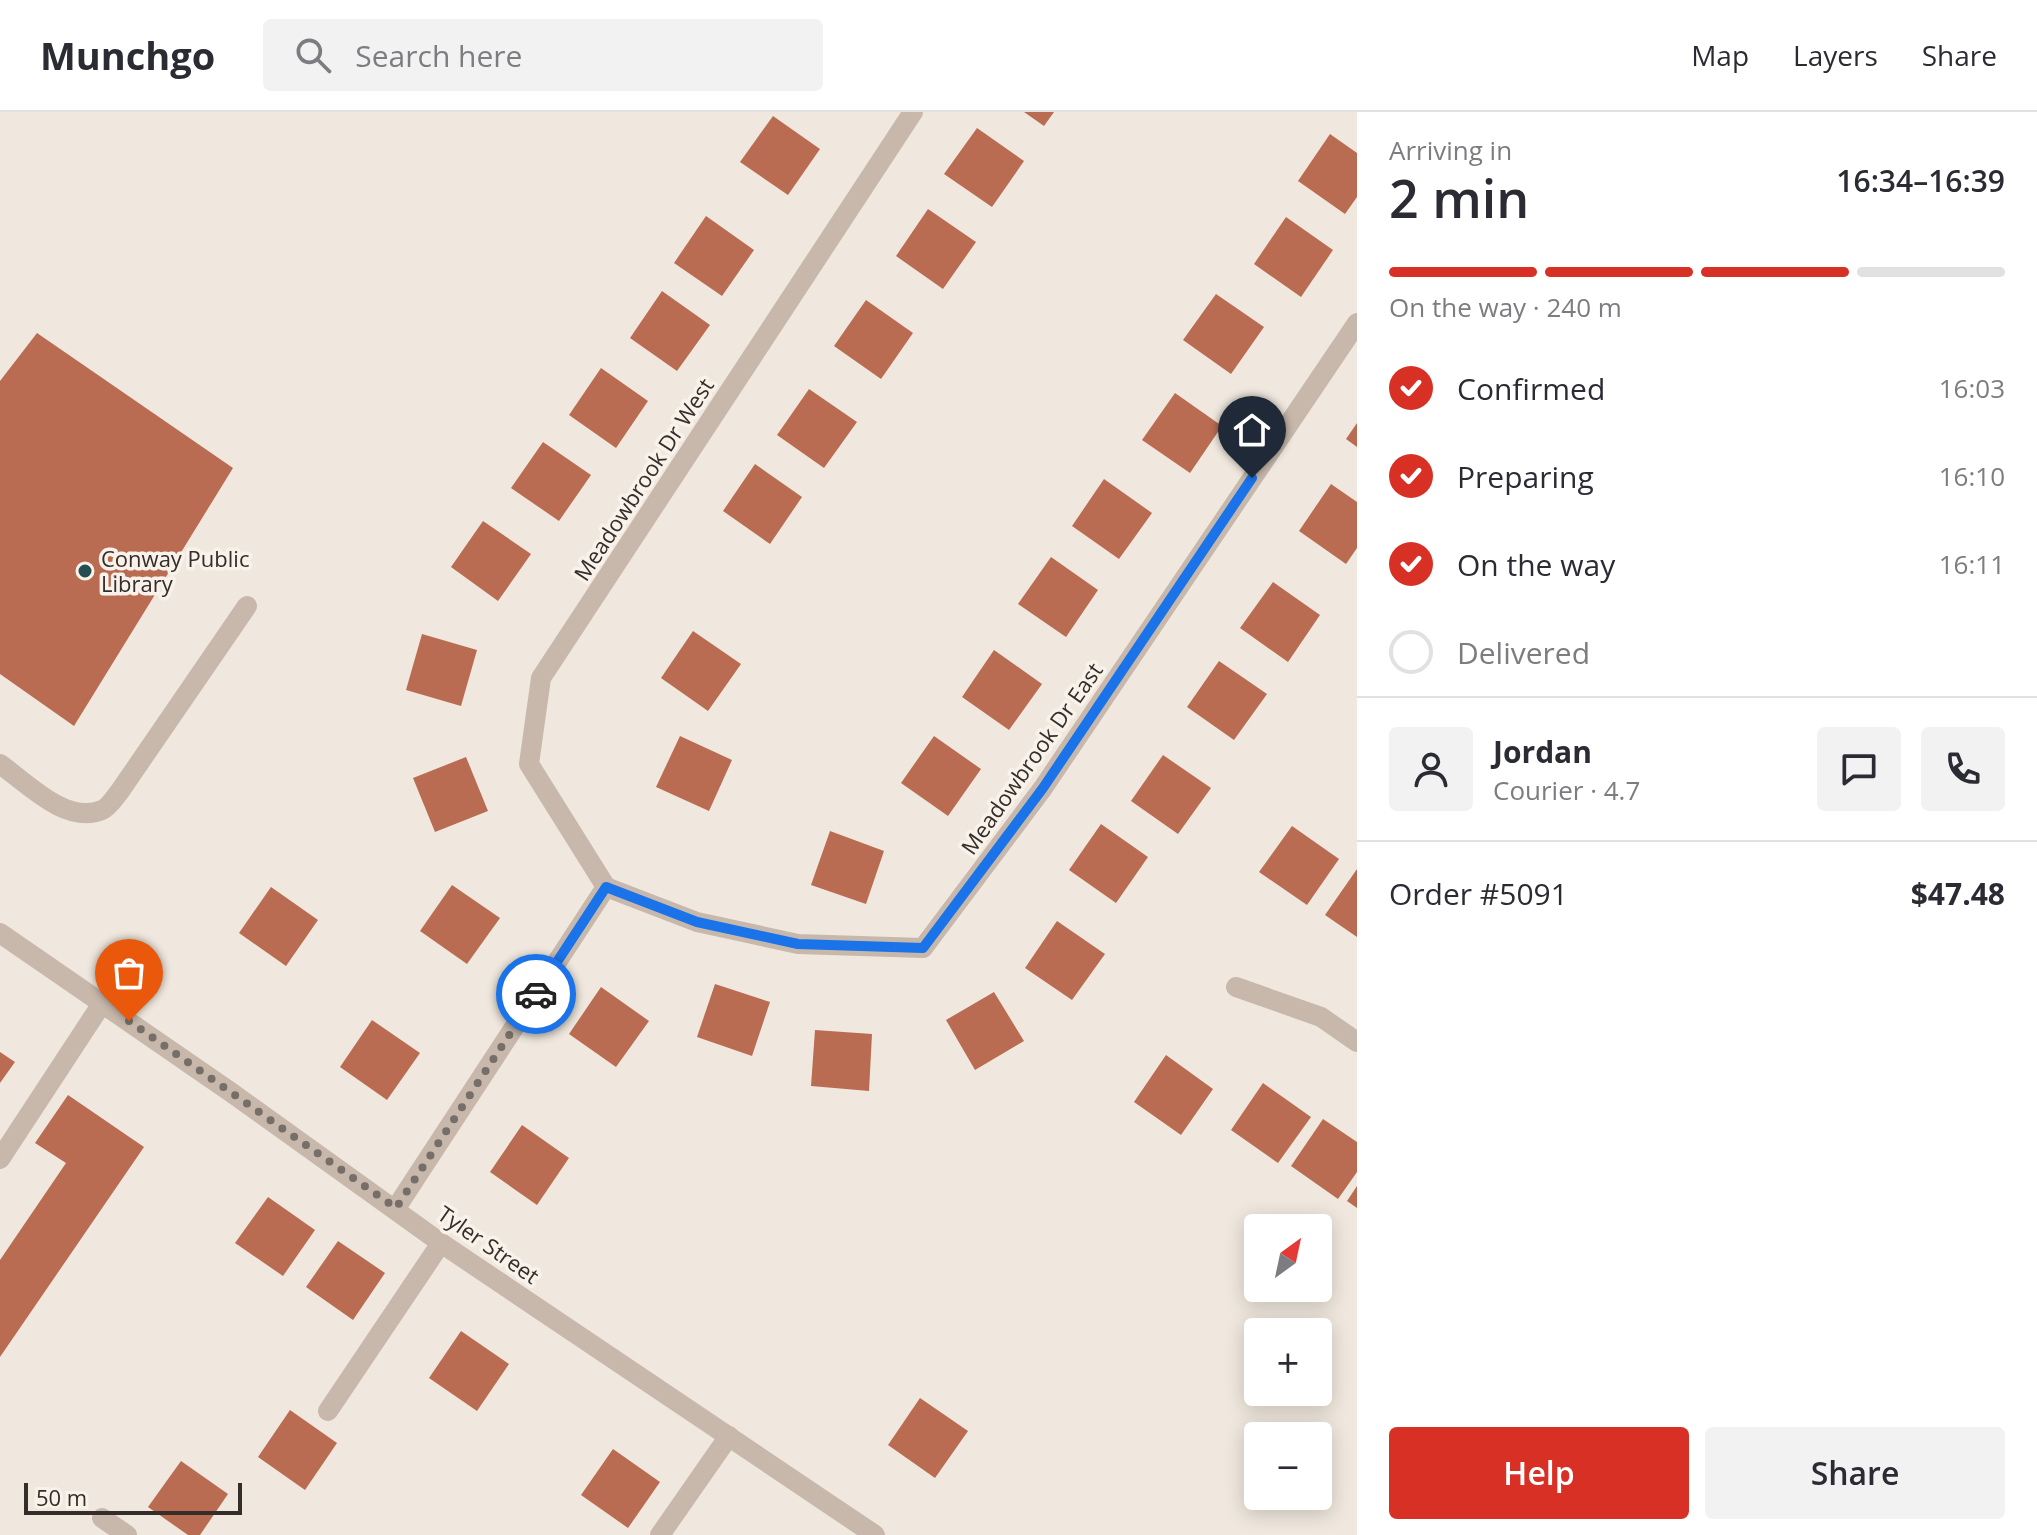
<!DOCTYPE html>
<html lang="en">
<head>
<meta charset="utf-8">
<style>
	body { margin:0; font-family:"Open Sans",sans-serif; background:#f2f2f3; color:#2b2b33; height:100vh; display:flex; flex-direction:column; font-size:30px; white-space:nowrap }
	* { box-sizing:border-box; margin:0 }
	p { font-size:26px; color:#7c7c81 }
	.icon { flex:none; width:44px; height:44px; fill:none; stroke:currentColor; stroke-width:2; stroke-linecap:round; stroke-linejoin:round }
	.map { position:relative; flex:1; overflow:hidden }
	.panel { display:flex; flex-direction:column; background:#fff; width:680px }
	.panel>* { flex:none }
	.needle { width:52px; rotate:33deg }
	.tools { position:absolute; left:1244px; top:1102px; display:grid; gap:16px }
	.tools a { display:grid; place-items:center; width:88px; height:88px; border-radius:8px; background:#fff; box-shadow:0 4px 20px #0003; font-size:40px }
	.scale { position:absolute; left:24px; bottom:20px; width:218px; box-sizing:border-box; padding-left:8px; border:4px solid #352d29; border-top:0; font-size:22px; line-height:28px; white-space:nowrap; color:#352d29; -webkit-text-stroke:6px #f8f2ea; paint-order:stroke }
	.pin { position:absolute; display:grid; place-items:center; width:68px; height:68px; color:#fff; margin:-82px -34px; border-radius:50% 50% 50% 0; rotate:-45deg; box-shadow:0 0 8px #0007 }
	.pin .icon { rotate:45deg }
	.courier { position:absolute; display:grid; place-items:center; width:80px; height:80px; margin:-40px; border:6px solid #1a73e8; border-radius:50%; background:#fff; color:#222; box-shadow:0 2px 10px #0007 }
	.head em { font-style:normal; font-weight:600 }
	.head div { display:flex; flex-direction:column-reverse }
	.head { display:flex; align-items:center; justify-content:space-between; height:136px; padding:0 32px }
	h1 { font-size:52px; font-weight:600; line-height:60px }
	.bar { display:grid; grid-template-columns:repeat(4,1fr); gap:12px 8px; align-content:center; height:96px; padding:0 32px }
	.bar i { height:10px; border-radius:6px; background:#e1e1e2 }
	.bar .active { background:#d93025 }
	.bar p { grid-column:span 4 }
	.line { display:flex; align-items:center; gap:20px; padding:0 32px; border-top:2px solid #e1e1e2 }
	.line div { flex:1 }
	.round { display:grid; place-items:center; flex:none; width:84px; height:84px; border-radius:8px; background:#f2f2f3 }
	ol { padding:0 32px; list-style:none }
	li { display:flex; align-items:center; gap:24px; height:88px }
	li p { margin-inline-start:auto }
	li .icon { padding:8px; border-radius:50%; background:#d93025; color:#fff; stroke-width:4 }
	li:last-child { color:#7c7c81 }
	li i { width:44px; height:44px; border:4px solid #e1e1e2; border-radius:50% }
	.primary-button { display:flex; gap:16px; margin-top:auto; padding:16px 32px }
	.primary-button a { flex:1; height:92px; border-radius:8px; background:#d93025; color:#fff; font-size:32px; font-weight:600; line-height:92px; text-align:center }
	.primary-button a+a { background:#f2f2f3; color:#2b2b33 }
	header { display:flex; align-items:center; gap:48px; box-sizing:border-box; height:112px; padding:0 40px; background:#fff; border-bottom:2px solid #e1e1e2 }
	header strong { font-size:38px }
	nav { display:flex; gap:44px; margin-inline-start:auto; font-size:28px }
	.search { width:560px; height:72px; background:#f2f2f3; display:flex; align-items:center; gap:20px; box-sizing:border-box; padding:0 28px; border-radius:8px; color:#7c7c81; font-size:30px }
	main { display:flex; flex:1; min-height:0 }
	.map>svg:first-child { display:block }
</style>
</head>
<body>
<header>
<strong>Munchgo</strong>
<div class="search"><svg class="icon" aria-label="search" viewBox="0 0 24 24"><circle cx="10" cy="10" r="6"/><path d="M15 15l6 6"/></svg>Search here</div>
<nav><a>Map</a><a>Layers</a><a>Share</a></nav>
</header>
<main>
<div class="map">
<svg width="1357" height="1423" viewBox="0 0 1357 1423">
	<rect width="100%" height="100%" fill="#f0e8de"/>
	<g fill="#ba6c52">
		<polygon points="1024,0 1054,0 1044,14"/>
		<polygon points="773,4 820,37 788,83 740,50"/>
		<polygon points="977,16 1024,49 992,95 944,62"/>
		<polygon points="1330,22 1357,41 1357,85 1345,102 1298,69"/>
		<polygon points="928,97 976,130 943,177 896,144"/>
		<polygon points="706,104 754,138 722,184 674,151"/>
		<polygon points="1286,105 1333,138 1301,185 1254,152"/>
		<polygon points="662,179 710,213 677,259 630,226"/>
		<polygon points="1216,182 1264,215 1231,262 1183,228"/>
		<polygon points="866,188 913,221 881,267 834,234"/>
		<polygon points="37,221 233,356 74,614 0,562 0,269"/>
		<polygon points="601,256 648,289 616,336 569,303"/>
		<polygon points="809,277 857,310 824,356 777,323"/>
		<polygon points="1175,281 1222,314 1190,361 1142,328"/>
		<polygon points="1357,311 1357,335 1346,327"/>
		<polygon points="543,330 591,363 559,409 511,376"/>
		<polygon points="755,352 802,385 770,432 723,399"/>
		<polygon points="1104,367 1152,401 1119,447 1072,414"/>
		<polygon points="1331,372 1357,390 1357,436 1346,452 1299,419"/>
		<polygon points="483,409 531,442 498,489 451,455"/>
		<polygon points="1051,445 1098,478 1066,525 1018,492"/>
		<polygon points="1273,470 1320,503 1288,550 1240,516"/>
		<polygon points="693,519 741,552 708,599 661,566"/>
		<polygon points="422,522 477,538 461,594 406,578"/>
		<polygon points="994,538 1042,572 1009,618 962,585"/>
		<polygon points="1219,549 1267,582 1234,628 1187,595"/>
		<polygon points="680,624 732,648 709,699 656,675"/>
		<polygon points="934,624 981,657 948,704 901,671"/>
		<polygon points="1163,643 1211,676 1178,722 1131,689"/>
		<polygon points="466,645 488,699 435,720 413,666"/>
		<polygon points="1101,712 1148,745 1116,791 1069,758"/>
		<polygon points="1292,714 1339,747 1307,793 1259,760"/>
		<polygon points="830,719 884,739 866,792 811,773"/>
		<polygon points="1357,757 1357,825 1325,803"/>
		<polygon points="452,773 500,806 467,852 420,819"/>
		<polygon points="271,775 318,808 286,854 239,821"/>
		<polygon points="1057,809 1105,842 1072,888 1025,856"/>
		<polygon points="715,872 770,890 752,944 697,925"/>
		<polygon points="601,875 649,909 616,955 569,922"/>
		<polygon points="994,880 1024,929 975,958 946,908"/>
		<polygon points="372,908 420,941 387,988 340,955"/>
		<polygon points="815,918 872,922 869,979 811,974"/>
		<polygon points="0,940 15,950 0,971"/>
		<polygon points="1166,943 1213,977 1181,1023 1134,990"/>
		<polygon points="1263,971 1311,1005 1278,1051 1231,1018"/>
		<polygon points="68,983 144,1035 0,1245 0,1148 66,1051 35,1031"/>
		<polygon points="1323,1007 1357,1030 1357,1060 1338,1087 1291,1054"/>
		<polygon points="522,1013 569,1046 537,1093 490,1060"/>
		<polygon points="1357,1074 1357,1096 1347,1089"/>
		<polygon points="268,1085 315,1118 283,1164 235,1131"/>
		<polygon points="338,1129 385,1161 353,1208 306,1175"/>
		<polygon points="461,1219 509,1252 477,1299 429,1266"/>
		<polygon points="920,1286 968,1319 935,1366 888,1333"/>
		<polygon points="290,1298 337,1331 305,1378 258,1345"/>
		<polygon points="613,1337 660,1370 628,1416 581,1383"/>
		<polygon points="181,1349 228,1382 200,1423 188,1423 148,1395"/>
	</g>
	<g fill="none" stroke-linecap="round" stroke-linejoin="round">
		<g stroke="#c7b8ab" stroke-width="20">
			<path d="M 0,652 C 27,671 66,713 102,698 C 109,695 115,685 120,679 L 247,494"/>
			<polyline points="606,775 697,810 798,832 923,836 1043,676 1357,211"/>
			<polyline points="606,775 529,652 541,566 913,0"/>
			<polyline points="0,821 232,981 441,1131 875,1423"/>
			<polyline points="1236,875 1321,905 1357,930"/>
			<polyline points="0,1047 103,890"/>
			<polyline points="396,1096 606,775"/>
			<polyline points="328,1299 441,1131"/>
			<polyline points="102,1406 127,1423"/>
			<polyline points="660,1423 729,1324"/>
		</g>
	</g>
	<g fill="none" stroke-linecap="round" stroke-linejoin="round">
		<polyline stroke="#766e68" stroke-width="8" stroke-dasharray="0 14.4" points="129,909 396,1096 536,882"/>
		<polyline stroke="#1a73e8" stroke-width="10" points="536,882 606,775 697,810 798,832 923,836 1043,676 1252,366"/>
	</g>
	<circle fill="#234f53" stroke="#f8f2ea" stroke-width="3" cx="85" cy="459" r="8"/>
	<g text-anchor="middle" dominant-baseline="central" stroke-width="7" stroke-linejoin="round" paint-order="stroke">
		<g font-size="22" fill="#352d29" stroke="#f8f2ea">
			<text transform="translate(643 367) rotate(-57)">Meadowbrook Dr West</text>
			<text transform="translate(1031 646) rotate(-55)">Meadowbrook Dr East</text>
			<text transform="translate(489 1132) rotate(35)">Tyler Street</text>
		</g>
		<g font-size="22" fill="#352d29" stroke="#f8f2ea" text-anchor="start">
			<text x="101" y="446">Conway Public<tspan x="101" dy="25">Library</tspan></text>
		</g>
	</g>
</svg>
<div class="tools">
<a><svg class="needle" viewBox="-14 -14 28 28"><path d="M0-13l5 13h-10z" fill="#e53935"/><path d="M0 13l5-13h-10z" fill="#7c7c81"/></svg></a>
<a>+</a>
<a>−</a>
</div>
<div class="scale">50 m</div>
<div class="pin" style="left:129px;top:909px;background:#ea580c"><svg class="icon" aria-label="bag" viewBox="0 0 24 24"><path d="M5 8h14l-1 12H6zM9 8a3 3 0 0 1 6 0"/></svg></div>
<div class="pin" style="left:1252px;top:366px;background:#1f2937"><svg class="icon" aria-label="home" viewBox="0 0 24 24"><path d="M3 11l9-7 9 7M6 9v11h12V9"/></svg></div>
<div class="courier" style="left:536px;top:882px"><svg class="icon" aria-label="car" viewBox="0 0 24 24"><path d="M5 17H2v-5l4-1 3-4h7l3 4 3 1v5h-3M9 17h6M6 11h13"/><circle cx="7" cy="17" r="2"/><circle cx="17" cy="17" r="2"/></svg></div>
</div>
<section class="panel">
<div class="head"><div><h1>2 min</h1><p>Arriving in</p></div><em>16:34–16:39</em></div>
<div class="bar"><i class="active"></i><i class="active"></i><i class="active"></i><i></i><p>On the way · 240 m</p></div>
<ol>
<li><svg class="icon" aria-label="check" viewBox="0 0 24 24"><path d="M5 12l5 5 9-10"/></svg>Confirmed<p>16:03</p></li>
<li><svg class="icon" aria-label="check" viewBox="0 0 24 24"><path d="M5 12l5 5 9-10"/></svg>Preparing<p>16:10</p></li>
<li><svg class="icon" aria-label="check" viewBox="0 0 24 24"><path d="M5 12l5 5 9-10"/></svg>On the way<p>16:11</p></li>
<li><i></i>Delivered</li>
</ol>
<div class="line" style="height:144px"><a class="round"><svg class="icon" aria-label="person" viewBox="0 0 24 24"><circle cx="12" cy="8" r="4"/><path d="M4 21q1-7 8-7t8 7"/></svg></a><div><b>Jordan</b><p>Courier · 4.7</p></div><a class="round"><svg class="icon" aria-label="chat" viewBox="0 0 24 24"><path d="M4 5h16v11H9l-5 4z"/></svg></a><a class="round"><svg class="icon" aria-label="phone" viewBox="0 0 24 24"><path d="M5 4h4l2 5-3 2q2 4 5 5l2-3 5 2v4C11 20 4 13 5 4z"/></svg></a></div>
<div class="line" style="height:104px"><div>Order #5091</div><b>$47.48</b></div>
<div class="primary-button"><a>Help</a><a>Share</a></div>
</section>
</main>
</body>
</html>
